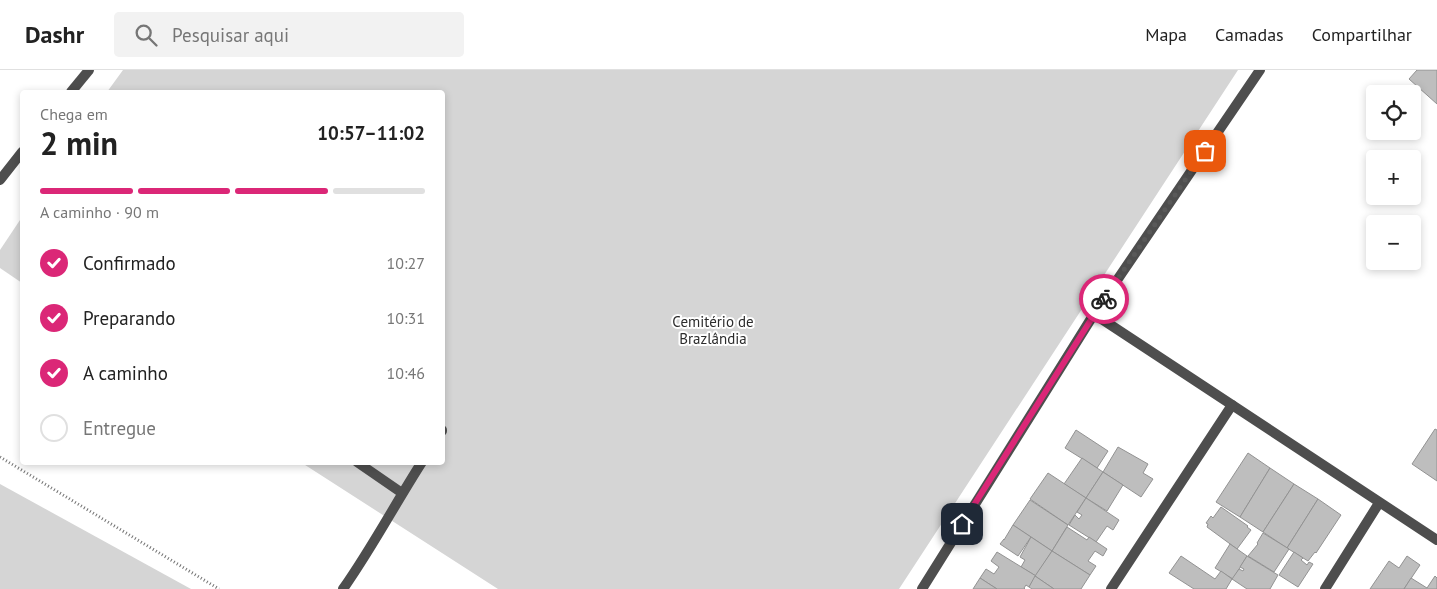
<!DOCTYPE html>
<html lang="pt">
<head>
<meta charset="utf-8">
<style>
	body { margin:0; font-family:"PT Sans",sans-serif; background:#f2f2f2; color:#222; height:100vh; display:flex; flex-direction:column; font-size:19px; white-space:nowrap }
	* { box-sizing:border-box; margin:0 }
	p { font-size:16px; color:#767676 }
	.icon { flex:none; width:28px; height:28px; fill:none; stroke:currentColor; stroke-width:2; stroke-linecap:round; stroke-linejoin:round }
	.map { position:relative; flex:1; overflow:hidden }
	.side { position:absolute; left:20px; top:20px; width:425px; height:375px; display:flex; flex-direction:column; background:#fff; border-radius:5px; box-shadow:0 2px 8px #0003 }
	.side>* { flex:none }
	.tools { position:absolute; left:1366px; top:15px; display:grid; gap:10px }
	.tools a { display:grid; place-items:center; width:55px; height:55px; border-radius:5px; background:#fff; box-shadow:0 2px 8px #0003; font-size:25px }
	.pin { position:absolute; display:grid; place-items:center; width:42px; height:42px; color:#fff; margin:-21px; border-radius:10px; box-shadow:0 2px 8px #0006 }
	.courier { position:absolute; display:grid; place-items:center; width:50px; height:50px; margin:-25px; border:4px solid #db2777; border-radius:50%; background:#fff; color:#222; box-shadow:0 1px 6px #0007 }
	.summary em { font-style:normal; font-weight:700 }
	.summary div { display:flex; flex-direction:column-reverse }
	.summary { display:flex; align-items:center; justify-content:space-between; height:85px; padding:0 20px }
	h1 { font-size:32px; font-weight:700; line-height:38px }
	.bar { display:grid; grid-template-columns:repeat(4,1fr); gap:8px 5px; align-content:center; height:60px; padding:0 20px }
	.bar i { height:6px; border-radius:4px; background:#e0e0e0 }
	.bar .current { background:#db2777 }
	.bar p { grid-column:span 4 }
	ol { padding:0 20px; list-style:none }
	li { display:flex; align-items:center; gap:15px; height:55px }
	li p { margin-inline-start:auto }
	li .icon { padding:5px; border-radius:50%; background:#db2777; color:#fff; stroke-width:4 }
	li:last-child { color:#767676 }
	li i { width:28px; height:28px; border:2px solid #e0e0e0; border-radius:50% }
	header { display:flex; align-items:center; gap:30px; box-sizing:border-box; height:70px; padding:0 25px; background:#fff; border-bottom:1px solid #e0e0e0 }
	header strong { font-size:24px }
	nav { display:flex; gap:28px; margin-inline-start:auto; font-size:18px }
	.search { width:350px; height:45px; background:#f2f2f2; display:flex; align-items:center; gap:12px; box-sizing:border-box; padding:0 18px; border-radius:5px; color:#767676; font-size:19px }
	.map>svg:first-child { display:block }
</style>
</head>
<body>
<header>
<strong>Dashr</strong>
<div class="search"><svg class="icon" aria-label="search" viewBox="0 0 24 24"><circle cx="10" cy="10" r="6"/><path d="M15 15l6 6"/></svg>Pesquisar aqui</div>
<nav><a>Mapa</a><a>Camadas</a><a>Compartilhar</a></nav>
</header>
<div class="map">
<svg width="1437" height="519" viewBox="0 0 1437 519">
	<rect width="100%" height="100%" fill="#fff"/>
	<g fill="#d5d5d5">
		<polygon points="123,0 1238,0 899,519 498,519 302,393 442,392 442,22 107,22"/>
		<polygon points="22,147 22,213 0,198 0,180"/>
		<polygon points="0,414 191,519 0,519"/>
	</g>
	<g fill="#bebebe" stroke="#929292">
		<polygon points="1417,0 1437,0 1437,34 1409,9"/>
		<polygon points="1435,359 1437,360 1437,411 1412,394"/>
		<polygon points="1076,360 1108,381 1097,398 1065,378"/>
		<polygon points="1118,377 1148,394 1143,403 1153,409 1141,427 1103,402"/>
		<polygon points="1248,383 1270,398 1240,447 1216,432"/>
		<polygon points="1082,388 1103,402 1086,428 1064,414"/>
		<polygon points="1270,398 1294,414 1263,462 1240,447"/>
		<polygon points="1103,402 1123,415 1107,441 1086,428"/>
		<polygon points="1048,403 1086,428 1068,455 1030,429"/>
		<polygon points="1294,414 1318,429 1287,478 1263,462"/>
		<polygon points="1086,428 1119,450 1113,460 1107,456 1096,472 1069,455 1075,445 1079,449 1082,445 1077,442"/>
		<polygon points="1318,429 1341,445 1316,483 1315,482 1308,491 1287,478"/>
		<polygon points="1030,430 1068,455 1052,481 1013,455"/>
		<polygon points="1221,437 1248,456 1247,457 1251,460 1237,479 1207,457 1208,454 1206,453 1211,446 1213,448"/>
		<polygon points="1013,455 1031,467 1018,486 1000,474 1004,469 1004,470"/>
		<polygon points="1067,457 1087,470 1089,467 1107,479 1103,486 1095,481 1088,491 1096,496 1090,505 1052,481"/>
		<polygon points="1263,463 1289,479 1274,502 1248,486 1258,474 1257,473"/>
		<polygon points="1031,467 1052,481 1036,506 1021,497 1025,490 1020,487"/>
		<polygon points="1230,474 1247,486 1233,509 1215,498"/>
		<polygon points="1052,481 1090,505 1081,519 1054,519 1035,506"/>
		<polygon points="997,482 1036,506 1029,517 1026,515 1024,518 1025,519 997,519 980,508 986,499 994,504 999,497 991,491"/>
		<polygon points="1294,482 1303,488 1301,490 1307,495 1309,492 1313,494 1298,517 1279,505"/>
		<polygon points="1181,486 1215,509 1221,501 1232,509 1226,519 1194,519 1169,503"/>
		<polygon points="1247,486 1278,505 1270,519 1247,519 1232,509 1239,499 1243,501 1244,499 1240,497"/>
		<polygon points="1407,486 1420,495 1404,519 1370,519 1389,491 1399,498"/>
		<polygon points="1035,506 1054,519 1032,519 1029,517"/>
		<polygon points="1435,506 1437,508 1437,519 1404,519 1411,508 1427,518"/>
		<polygon points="980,508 997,519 973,519"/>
	</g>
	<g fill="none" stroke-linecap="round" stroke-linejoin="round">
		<polyline stroke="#707070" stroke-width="3" stroke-dasharray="1 2.5" stroke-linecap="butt" points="0,387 219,519"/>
		<g stroke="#4e4e4e" stroke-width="10">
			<polyline points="442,360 442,361"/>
			<polyline points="357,392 402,423"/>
			<path d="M 343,519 C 372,478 395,434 422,392"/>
		</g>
		<g stroke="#4e4e4e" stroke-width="10">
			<polyline points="71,22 89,0"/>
			<polyline points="0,110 22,82"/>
			<polyline points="1094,244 1437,470"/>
			<polyline points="922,519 1094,244 1260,0"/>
			<polyline points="1111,519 1232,335"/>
			<polyline points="1325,519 1379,433"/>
		</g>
	</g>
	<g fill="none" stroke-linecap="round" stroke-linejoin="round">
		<polyline stroke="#595959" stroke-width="5" stroke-dasharray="0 9" points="1104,229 1205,81"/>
		<polyline stroke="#db2777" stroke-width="6" points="962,454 1104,229"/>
	</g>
	<g text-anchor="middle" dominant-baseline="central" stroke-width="4" stroke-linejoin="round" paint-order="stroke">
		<g font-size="15" fill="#2c2c2c" stroke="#fff">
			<text x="713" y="251">Cemitério de<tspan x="713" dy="17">Brazlândia</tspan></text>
		</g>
	</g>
</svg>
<div class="tools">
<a><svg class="icon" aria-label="locate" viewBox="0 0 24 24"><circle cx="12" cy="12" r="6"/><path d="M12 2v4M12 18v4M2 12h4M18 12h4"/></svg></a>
<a>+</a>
<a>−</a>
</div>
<div class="pin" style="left:1205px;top:81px;background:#ea580c"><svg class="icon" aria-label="bag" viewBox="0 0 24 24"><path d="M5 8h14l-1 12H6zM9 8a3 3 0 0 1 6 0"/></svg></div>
<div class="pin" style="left:962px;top:454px;background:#1f2937"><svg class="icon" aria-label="home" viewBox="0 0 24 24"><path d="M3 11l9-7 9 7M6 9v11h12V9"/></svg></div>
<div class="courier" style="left:1104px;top:229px"><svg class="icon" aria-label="bike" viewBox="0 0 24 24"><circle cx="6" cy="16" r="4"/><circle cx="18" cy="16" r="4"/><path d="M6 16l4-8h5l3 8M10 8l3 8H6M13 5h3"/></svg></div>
<section class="side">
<div class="summary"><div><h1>2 min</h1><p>Chega em</p></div><em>10:57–11:02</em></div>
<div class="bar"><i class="current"></i><i class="current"></i><i class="current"></i><i></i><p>A caminho · 90 m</p></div>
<ol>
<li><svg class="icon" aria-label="check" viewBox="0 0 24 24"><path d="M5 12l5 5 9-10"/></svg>Confirmado<p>10:27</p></li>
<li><svg class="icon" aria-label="check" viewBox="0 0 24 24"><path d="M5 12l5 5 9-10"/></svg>Preparando<p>10:31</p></li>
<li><svg class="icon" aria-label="check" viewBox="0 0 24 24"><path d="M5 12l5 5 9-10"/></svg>A caminho<p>10:46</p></li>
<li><i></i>Entregue</li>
</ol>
</section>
</div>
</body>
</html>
